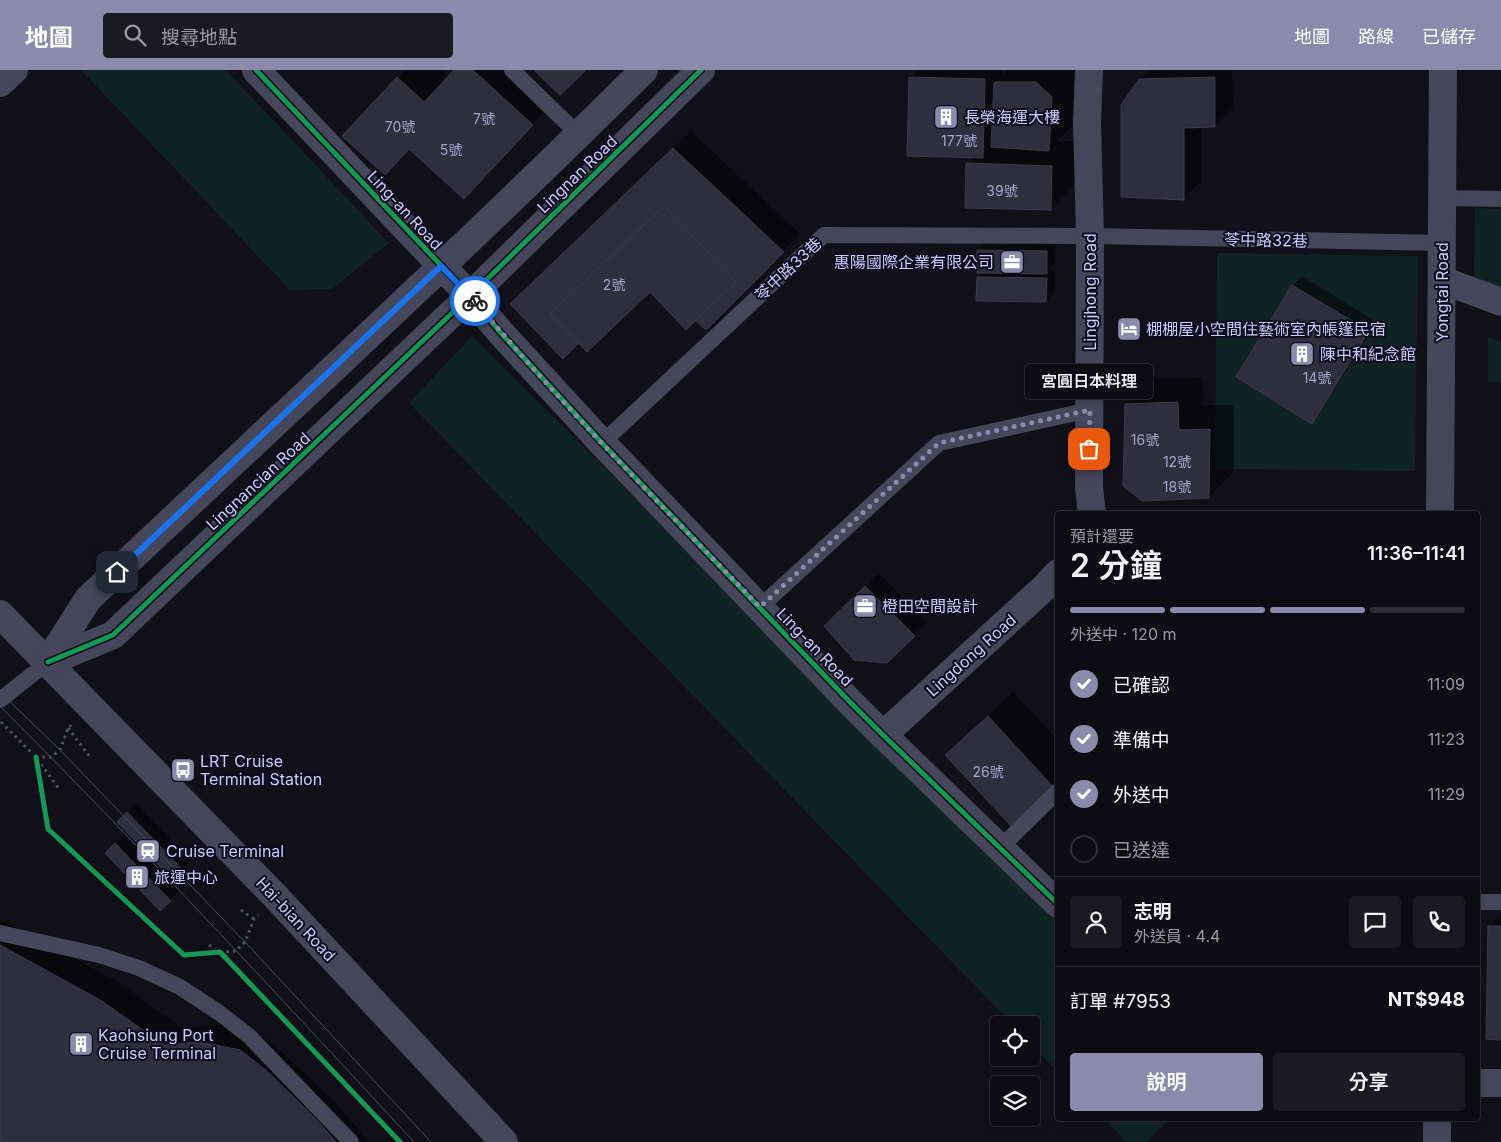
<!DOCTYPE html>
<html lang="zh-TW">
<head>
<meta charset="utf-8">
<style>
	body { margin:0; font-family:Inter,"Noto Sans TC",sans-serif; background:#1b1a21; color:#f1f3f6; height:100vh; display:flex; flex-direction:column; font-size:19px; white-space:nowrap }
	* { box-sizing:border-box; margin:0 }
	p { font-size:16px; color:#9a9ba0 }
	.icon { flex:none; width:28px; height:28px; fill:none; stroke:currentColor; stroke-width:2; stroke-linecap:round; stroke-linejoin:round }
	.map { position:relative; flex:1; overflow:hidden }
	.details { position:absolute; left:1055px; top:441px; width:425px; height:610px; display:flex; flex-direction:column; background:#0d0c13; border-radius:5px; box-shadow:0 2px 8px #0003,0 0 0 1px #2d2c33 }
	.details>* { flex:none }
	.tools { position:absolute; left:990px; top:946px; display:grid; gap:10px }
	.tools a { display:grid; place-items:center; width:50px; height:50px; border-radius:5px; background:#0d0c13; box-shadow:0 2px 8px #0003,0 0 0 1px #2d2c33; font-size:25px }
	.pin { position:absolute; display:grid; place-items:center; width:42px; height:42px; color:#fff; margin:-21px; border-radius:10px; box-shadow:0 2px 8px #0006 }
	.courier { position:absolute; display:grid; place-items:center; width:50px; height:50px; margin:-25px; border:4px solid #1a73e8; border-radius:50%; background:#fff; color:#222; box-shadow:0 1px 6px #0007 }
	.bubble { position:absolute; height:35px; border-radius:5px; background:#0d0c13; box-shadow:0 2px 8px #0003,0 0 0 1px #2d2c33; font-size:16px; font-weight:600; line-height:35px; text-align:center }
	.headline em { font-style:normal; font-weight:600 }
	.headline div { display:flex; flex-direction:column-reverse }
	.headline { display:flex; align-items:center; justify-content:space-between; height:85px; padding:0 15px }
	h1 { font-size:32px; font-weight:600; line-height:38px }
	.bar { display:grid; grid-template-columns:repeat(4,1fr); gap:8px 5px; align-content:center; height:60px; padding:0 15px }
	.bar i { height:6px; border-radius:4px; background:#2d2c33 }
	.bar .on { background:#8b8aad }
	.bar p { grid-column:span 4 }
	.line { display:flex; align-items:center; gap:12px; padding:0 15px; border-top:1px solid #2d2c33 }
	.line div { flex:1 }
	.round { display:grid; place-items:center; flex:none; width:52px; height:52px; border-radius:5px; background:#1b1a21 }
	ol { padding:0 15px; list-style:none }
	li { display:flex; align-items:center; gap:15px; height:55px }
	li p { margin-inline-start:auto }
	li .icon { padding:5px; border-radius:50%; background:#8b8aad; color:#fff; stroke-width:4 }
	li:last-child { color:#9a9ba0 }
	li i { width:28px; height:28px; border:2px solid #2d2c33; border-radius:50% }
	.primary-button { display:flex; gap:10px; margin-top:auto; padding:10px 15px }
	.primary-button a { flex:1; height:58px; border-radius:5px; background:#8b8aad; color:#fff; font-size:20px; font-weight:600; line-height:58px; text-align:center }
	.primary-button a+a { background:#1b1a21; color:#f1f3f6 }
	header { display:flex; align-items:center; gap:30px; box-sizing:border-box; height:70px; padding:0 25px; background:#8b8aad; color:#fff }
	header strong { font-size:24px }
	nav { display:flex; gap:28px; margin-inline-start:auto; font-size:18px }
	.search { width:350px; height:45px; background:#1b1a21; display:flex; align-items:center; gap:12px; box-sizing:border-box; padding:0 18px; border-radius:5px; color:#9a9ba0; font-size:19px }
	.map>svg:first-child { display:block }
</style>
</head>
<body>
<header>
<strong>地圖</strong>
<div class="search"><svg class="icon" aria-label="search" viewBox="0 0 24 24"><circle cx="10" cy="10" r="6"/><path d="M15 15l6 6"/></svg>搜尋地點</div>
<nav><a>地圖</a><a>路線</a><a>已儲存</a></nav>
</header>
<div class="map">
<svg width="1501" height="1072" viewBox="0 0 1501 1072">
	<rect width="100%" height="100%" fill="#111019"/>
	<g fill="#102323">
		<polygon points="83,0 226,0 389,173 332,219 290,220 82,1"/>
		<polygon points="1475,138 1501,139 1501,218 1474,207"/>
		<polygon points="1217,183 1418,186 1415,401 1215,399"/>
		<polygon points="472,266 1057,848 1057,1001 1031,974 1031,955 1013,955 409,333"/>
		<polygon points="1488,267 1501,272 1501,312 1488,312"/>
		<polygon points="1104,1049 1170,1049 1146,1072 1127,1072"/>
	</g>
	<g fill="#0007">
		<polygon points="405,0 441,0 449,7 455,0 524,0 556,29 464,127 410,78 385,103 398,8"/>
		<polygon points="917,0 1002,0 1002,6 1008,0 1074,0 1076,2 1073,55 1057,71 1076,71 1075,114 1050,139 967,94 974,86 910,7"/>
		<polygon points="1149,0 1232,0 1233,38 1215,56 1201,56 1201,111 1183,129 1140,9"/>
		<polygon points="691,61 800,164 706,258 695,248 650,220 530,217"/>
		<polygon points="987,171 1056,172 1055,194 1049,200 1055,200 1055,222 1046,231 978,208 984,202 978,180"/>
		<polygon points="1302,206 1377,252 1320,343 1311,352 1237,307 1293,215"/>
		<polygon points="1202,308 1203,335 1234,335 1234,402 1209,427 1126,334 1151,309"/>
		<polygon points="879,503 927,552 887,592 826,556"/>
		<polygon points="1013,622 1058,670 1058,714 1013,756 947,685"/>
		<polygon points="137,734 191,790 172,808 118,752"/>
		<polygon points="124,765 179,821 160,839 106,783"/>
		<polygon points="1501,844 1501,969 1489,856"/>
		<polygon points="6,851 120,913 182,958 220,955 258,963 284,984 336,1033 369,1072 0,1072 0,853"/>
	</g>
	<g fill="#2f2e3c" stroke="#3c3a4c">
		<polygon points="454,0 473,0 533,55 464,129 409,79 385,105 342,66 397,7 424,32"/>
		<polygon points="534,0 586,0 560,25"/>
		<polygon points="909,7 985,9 983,88 907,86"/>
		<polygon points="1215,7 1215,57 1184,58 1184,130 1121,127 1121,35 1139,9"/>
		<polygon points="994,12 1036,12 1052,27 1049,81 991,77"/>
		<polygon points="673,78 784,182 706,260 646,204 563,289 510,234"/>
		<polygon points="966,93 1052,96 1051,140 965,138"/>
		<polygon points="664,136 736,212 686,260 650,222 587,282 550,244"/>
		<polygon points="977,180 1047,181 1047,204 977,203"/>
		<polygon points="977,207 1047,208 1046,232 976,231"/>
		<polygon points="1292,215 1369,261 1312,354 1236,307"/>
		<polygon points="1178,332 1179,360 1210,359 1209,428 1142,431 1123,416 1125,334"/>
		<polygon points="865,516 915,566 887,593 854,590 824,556"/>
		<polygon points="988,646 1055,719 1013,758 945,685"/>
		<polygon points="127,742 183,800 172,809 117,752"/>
		<polygon points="115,773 171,831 160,841 105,783"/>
		<polygon points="1488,856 1501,856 1501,970 1486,969"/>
		<polygon points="0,875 102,931 164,975 201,972 240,980 267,1001 318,1051 336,1072 0,1072"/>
	</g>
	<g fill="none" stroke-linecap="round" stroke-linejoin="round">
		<g stroke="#475560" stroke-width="3" stroke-dasharray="2.5 4" stroke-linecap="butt">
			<polyline points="1,652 36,687 59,719"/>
			<polyline points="68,658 90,687"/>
			<polyline points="36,687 51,687 60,680 68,658 71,655"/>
			<polyline points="241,840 254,849"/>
			<polyline points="209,875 220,882 236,881 245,872 254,849 258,845"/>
		</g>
		<g stroke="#45465a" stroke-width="16">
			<polyline points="512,0 579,65"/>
			<polyline points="1442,128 1501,129"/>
			<polyline points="602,373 824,165 1090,166 1442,173"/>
			<polyline points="760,537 939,373 1090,340"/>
			<polyline points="0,630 48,592"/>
			<polyline points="1000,778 1058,721"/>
			<polyline points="1478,832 1501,832"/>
			<polyline points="0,863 99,885 139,898 180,917 218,942 249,966 351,1072"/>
		</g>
		<g stroke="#45465a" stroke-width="28">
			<polyline points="256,0 470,226 500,262 602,373 847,629 883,665 1058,834"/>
			<polyline points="1089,0 1087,52 1090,166 1089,418 1092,444"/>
			<polyline points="0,13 14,0"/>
			<polyline points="1442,210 1501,232"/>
			<polyline points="1440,444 1443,0"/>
			<polyline points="0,544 275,826 504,1072"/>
			<polyline points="48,592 113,565 470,226 701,0"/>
			<path d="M 48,592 L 88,529 C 274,353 463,180 644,0"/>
			<polyline points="883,665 1045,517 1058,503"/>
			<polyline points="1478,1013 1501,1013"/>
			<polyline points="1437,1072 1437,1049"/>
		</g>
		<g stroke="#3f5460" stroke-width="1">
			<polyline points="0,622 60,680 245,872 431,1072"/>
			<path d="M 0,636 C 142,778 278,925 414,1072"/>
		</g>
		<defs>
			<g id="cycleway">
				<polyline points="256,0 470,226 500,262 602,373 847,629 883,665 1058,834"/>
				<polyline points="48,592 113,565 470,226 701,0"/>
				<polyline points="36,687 48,759 184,885 220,882 400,1072"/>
			</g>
		</defs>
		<use href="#cycleway" stroke="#0e0c1d" stroke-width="8"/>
		<use href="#cycleway" stroke="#139951" stroke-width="5"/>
	</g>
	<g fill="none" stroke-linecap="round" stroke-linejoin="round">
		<path stroke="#8b8aad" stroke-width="5" stroke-dasharray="0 9" d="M 475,231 C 564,338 663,437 760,537 L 939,373 L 1090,340 L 1089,379"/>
		<polyline stroke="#1a73e8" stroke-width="6" points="117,502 441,196 475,231"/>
	</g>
	<defs>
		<symbol id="building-square" viewBox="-11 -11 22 22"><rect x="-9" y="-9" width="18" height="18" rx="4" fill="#8b8aad" stroke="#0e0c1d"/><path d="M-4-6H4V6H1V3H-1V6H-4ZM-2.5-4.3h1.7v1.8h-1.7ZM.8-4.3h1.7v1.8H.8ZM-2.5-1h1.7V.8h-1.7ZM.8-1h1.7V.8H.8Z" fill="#fff"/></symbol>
		<symbol id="office-square" viewBox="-11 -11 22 22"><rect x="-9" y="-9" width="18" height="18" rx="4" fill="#8b8aad" stroke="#0e0c1d"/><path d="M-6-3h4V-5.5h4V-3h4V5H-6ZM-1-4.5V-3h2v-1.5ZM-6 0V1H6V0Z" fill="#fff"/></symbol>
		<symbol id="hotel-square" viewBox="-11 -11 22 22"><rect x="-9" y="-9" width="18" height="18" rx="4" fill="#8b8aad" stroke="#0e0c1d"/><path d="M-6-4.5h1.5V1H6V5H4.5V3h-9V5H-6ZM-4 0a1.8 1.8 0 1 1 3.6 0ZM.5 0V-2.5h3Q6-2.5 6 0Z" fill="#fff"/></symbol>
		<symbol id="bus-square" viewBox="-11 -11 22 22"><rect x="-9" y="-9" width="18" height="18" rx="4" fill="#8b8aad" stroke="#0e0c1d"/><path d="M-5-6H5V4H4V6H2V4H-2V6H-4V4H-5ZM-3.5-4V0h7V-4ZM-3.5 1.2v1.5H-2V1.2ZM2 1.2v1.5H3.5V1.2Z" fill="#fff"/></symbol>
		<symbol id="station-square" viewBox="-11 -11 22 22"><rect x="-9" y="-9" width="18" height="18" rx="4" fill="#8b8aad" stroke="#0e0c1d"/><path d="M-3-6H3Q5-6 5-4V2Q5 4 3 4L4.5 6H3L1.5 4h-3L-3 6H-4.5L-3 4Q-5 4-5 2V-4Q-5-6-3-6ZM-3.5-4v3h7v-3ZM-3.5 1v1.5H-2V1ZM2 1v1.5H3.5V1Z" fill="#fff"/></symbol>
	</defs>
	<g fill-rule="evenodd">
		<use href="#building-square" x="932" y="33" width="28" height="28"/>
		<use href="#office-square" x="998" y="178" width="28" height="28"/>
		<use href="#hotel-square" x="1115" y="245" width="28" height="28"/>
		<use href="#building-square" x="1288" y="270" width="28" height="28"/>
		<use href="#office-square" x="851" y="522" width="28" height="28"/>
		<use href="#bus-square" x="169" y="686" width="28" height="28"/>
		<use href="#station-square" x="134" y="767" width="28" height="28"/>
		<use href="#building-square" x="123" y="793" width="28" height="28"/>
		<use href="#building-square" x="67" y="960" width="28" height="28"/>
	</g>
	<g text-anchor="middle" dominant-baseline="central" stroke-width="4" stroke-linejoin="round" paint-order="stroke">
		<g font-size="14" fill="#a6a4cc">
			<text x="484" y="48">7號</text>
			<text x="400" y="56">70號</text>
			<text x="959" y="70">177號</text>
			<text x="451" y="79">5號</text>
			<text x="1002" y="120">39號</text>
			<text x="614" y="214">2號</text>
			<text x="1317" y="307">14號</text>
			<text x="1145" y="369">16號</text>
			<text x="1177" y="391">12號</text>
			<text x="1177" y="416">18號</text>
			<text x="988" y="701">26號</text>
		</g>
		<g font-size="16" fill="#cdcbfc" stroke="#0e0c1d" text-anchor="start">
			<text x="964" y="47">長榮海運大樓</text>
			<text x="994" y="192" text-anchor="end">惠陽國際企業有限公司</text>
			<text x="1146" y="259">棚棚屋小空間住藝術室內帳篷民宿</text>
			<text x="1320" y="284">陳中和紀念館</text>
			<text x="882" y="536">橙田空間設計</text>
			<text x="200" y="691">LRT Cruise<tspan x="200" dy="18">Terminal Station</tspan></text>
			<text x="166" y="781">Cruise Terminal</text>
			<text x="154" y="807">旅運中心</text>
			<text x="98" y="965">Kaohsiung Port<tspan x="98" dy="18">Cruise Terminal</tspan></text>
		</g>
		<g font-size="16" fill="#cdcbfc" stroke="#0e0c1d">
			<text transform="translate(577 104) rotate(-44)">Lingnan Road</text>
			<text transform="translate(405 140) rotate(47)">Ling-an Road</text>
			<text transform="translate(1266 170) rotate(1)">苓中路32巷</text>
			<text transform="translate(788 199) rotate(-43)">苓中路33巷</text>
			<text transform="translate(1090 222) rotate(-90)">Lingjhong Road</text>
			<text transform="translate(1442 222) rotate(-90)">Yongtai Road</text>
			<text transform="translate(258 411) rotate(-43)">Lingnancian Road</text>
			<text transform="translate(815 577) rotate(46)">Ling-an Road</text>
			<text transform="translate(971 585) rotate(-42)">Lingdong Road</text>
			<text transform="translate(296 849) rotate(47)">Hai-bian Road</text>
		</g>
	</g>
</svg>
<div class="tools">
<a><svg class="icon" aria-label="locate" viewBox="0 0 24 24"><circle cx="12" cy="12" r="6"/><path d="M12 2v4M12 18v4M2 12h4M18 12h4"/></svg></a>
<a><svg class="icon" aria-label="layers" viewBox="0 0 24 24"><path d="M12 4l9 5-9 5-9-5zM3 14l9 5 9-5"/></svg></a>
</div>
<div class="pin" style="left:1089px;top:379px;background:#ea580c"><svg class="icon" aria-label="bag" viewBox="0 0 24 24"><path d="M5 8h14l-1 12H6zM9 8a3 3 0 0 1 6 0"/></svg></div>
<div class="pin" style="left:117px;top:502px;background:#1f2937"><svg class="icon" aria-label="home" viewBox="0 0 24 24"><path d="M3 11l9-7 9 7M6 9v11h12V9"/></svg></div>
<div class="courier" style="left:475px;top:231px"><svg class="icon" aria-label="bike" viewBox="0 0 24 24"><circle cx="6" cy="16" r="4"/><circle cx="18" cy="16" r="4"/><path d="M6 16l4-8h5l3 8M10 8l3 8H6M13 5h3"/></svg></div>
<div class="bubble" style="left:1025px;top:294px;width:128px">宮圓日本料理</div>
<section class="details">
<div class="headline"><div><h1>2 分鐘</h1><p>預計還要</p></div><em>11:36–11:41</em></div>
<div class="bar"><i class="on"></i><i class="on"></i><i class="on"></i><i></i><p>外送中 · 120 m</p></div>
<ol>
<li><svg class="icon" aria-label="check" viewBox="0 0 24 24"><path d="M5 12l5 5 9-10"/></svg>已確認<p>11:09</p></li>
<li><svg class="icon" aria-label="check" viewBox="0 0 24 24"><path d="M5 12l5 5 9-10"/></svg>準備中<p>11:23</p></li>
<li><svg class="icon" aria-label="check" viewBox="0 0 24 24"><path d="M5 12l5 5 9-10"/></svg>外送中<p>11:29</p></li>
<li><i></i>已送達</li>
</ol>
<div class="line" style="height:90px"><a class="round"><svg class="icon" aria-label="person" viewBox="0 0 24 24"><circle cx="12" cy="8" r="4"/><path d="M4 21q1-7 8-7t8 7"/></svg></a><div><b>志明</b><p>外送員 · 4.4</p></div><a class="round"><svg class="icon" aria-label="chat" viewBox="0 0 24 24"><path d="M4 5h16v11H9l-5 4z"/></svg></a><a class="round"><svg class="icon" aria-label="phone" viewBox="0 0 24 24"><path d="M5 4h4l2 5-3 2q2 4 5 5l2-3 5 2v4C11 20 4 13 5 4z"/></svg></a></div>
<div class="line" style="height:65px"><div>訂單 #7953</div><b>NT$948</b></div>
<div class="primary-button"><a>說明</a><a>分享</a></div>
</section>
</div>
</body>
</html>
